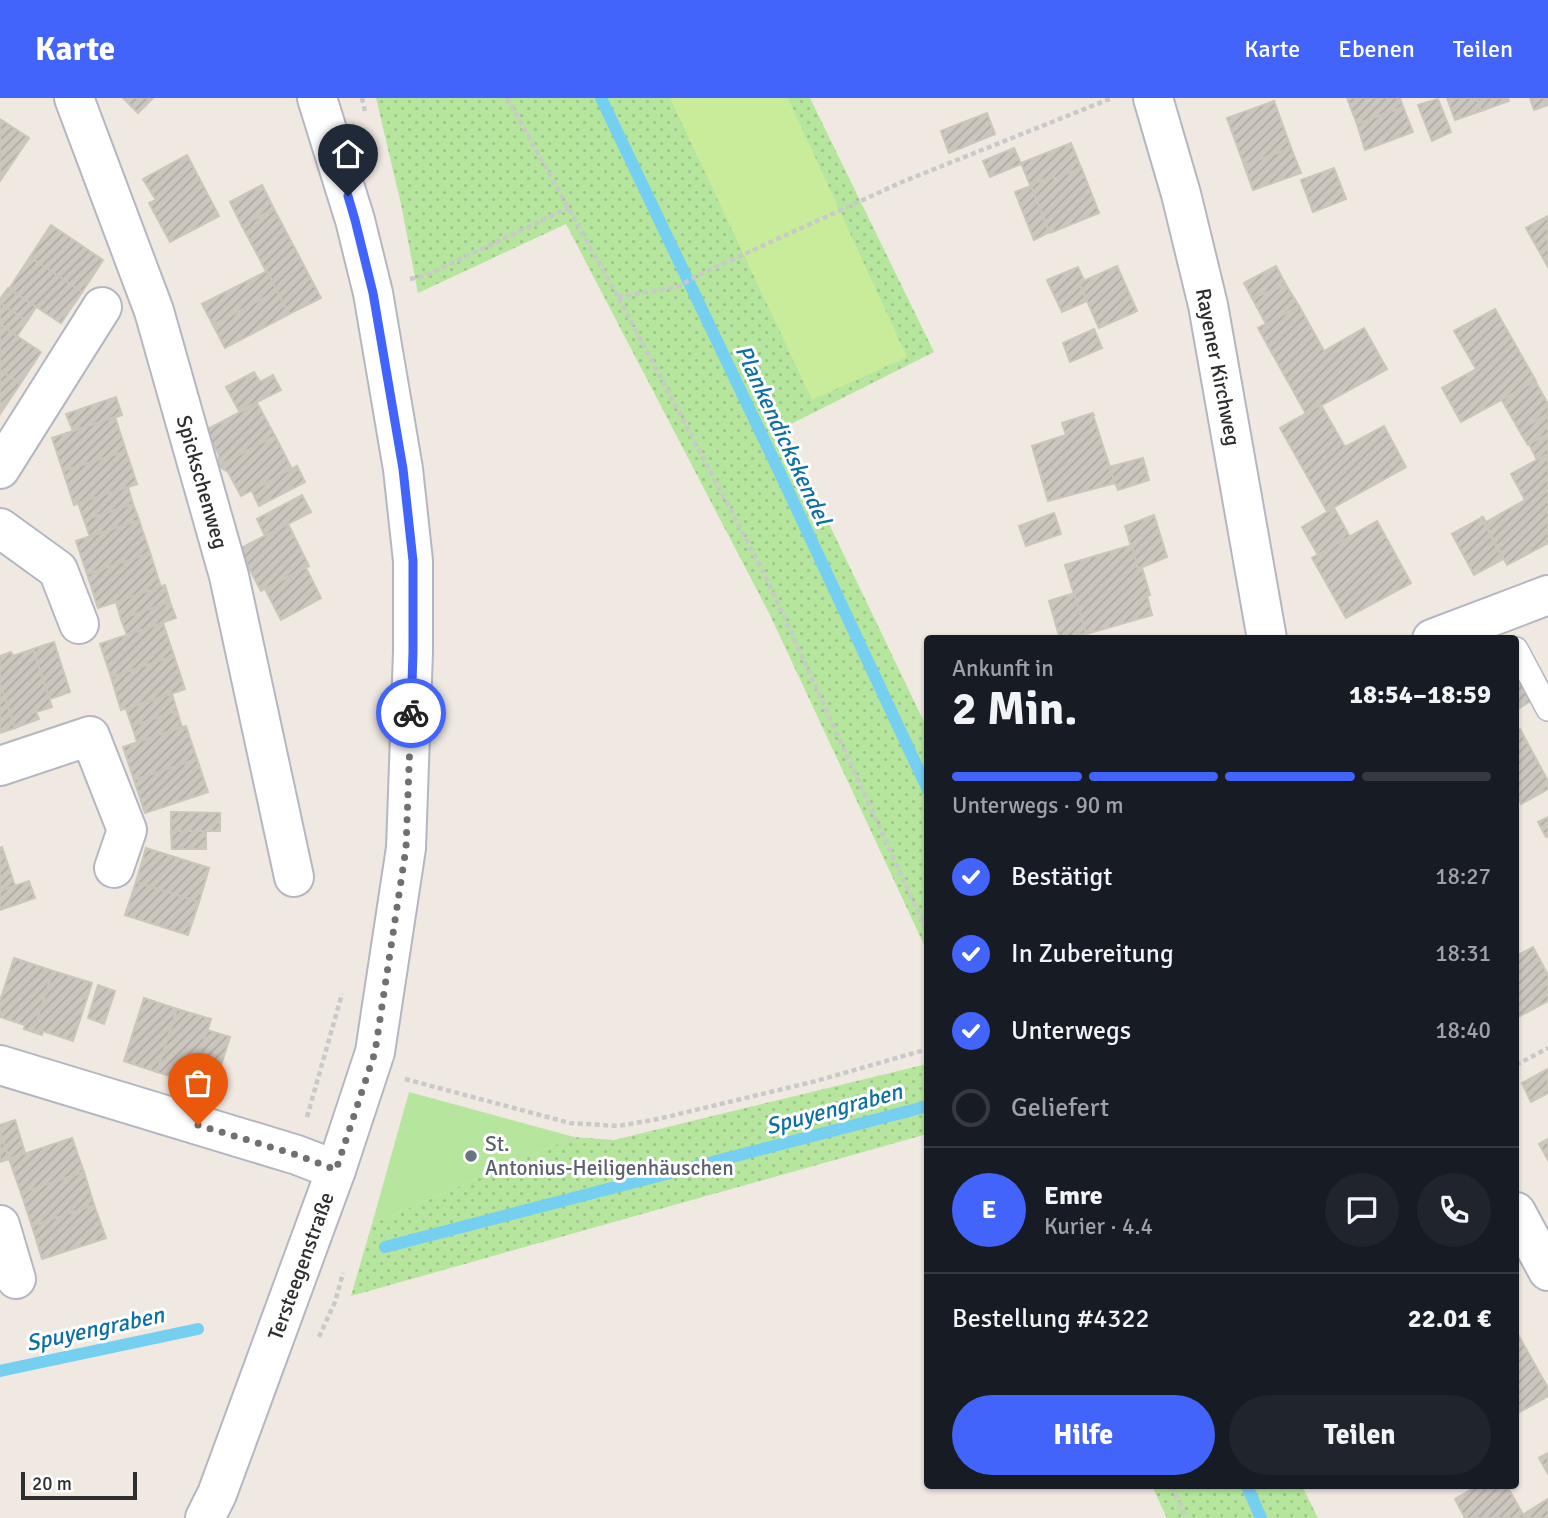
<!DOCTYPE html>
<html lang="de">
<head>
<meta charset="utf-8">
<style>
	body { margin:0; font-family:Signika,sans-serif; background:#20242c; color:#f1f3f6; height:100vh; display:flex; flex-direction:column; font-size:26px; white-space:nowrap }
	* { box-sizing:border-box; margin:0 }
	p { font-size:23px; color:#9ea1a6 }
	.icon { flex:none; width:38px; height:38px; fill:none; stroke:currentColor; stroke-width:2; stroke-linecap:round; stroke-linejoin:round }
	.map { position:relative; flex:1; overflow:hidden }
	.drawer { position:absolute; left:924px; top:537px; width:595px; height:854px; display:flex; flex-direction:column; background:#171b24; border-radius:7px; box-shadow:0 2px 5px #0004 }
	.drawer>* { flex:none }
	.scale { position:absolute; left:21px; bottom:18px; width:116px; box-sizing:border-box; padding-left:7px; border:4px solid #2e2e2e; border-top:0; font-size:19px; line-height:24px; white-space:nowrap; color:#2e2e2e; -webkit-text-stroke:5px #fff; paint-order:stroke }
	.pin { position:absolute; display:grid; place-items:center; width:60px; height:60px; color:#fff; margin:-72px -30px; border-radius:50% 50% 50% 0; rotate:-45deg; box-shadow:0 0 7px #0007 }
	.pin .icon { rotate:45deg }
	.courier { position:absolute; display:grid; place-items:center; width:70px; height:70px; margin:-35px; border:5px solid #4264fb; border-radius:50%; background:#fff; color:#222; box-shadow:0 2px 9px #0007 }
	.head em { font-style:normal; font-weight:700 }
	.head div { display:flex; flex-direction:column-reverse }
	.head { display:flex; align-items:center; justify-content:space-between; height:119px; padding:0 28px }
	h1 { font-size:46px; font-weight:700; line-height:52px }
	.bar { display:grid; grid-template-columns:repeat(4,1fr); gap:10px 7px; align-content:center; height:84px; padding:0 28px }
	.bar i { height:9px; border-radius:5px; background:#363941 }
	.bar .selected { background:#4264fb }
	.bar p { grid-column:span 4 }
	.line { display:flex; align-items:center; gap:18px; padding:0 28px; border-top:2px solid #363941 }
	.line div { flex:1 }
	.round { display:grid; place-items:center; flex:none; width:74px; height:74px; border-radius:37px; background:#20242c }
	ol { padding:0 28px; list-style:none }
	li { display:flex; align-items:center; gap:21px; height:77px }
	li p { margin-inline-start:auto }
	li .icon { padding:7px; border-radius:50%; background:#4264fb; color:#fff; stroke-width:4 }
	li:last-child { color:#9ea1a6 }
	li i { width:38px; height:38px; border:4px solid #363941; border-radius:50% }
	.button { display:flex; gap:14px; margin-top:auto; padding:14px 28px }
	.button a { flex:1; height:80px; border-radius:42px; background:#4264fb; color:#fff; font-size:28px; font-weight:700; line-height:80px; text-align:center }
	.button a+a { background:#20242c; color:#f1f3f6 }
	header { display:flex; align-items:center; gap:42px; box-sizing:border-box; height:98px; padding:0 35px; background:#4264fb; color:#fff }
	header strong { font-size:33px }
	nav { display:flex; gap:38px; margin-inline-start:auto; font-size:24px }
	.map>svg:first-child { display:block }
</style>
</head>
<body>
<header>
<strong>Karte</strong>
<nav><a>Karte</a><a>Ebenen</a><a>Teilen</a></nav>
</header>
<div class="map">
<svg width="1548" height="1420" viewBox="0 0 1548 1420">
	<defs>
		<pattern id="grass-dots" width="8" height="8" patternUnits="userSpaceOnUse" patternTransform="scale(1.75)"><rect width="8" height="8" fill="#b6e59e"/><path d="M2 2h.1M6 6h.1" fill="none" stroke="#9dc588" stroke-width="1.8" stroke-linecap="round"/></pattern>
		<pattern id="building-hatch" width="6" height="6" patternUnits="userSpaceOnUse" patternTransform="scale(1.75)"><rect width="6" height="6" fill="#cbc7bf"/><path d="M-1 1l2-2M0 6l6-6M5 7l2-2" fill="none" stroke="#afaba4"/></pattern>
	</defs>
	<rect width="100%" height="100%" fill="#efe9e1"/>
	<g fill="url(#grass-dots)">
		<polygon points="376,0 810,0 934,254 783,330 927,630 927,853 770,517 566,126 418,195 401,106"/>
		<polygon points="927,966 927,1036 351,1198 372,1126 574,1039 614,1042"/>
		<polygon points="1152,1388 1302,1388 1318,1420 1167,1420"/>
	</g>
	<polygon fill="#b6e59e" points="409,994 574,1039 372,1126"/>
	<polygon fill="#c9ec9a" points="670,0 788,0 907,259 812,302"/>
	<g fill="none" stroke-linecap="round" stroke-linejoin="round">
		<g stroke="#75cff0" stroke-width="12">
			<polyline points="601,0 779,373 928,692"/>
			<polyline points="385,1149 928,1008"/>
			<polyline points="0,1273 198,1231"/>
			<polyline points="1247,1388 1261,1420"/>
		</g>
	</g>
	<g fill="url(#building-hatch)" stroke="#cbc5ba" stroke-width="2">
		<polygon points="123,0 153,0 138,15"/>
		<polygon points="1347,0 1400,0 1403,9 1357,26"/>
		<polygon points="1447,0 1476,0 1481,13 1455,22"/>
		<polygon points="1477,0 1508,0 1509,3 1481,13"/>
		<polygon points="1530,0 1548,0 1548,7 1534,12"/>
		<polygon points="1438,1 1451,34 1432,43 1418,7"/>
		<polygon points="1274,3 1291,50 1244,67 1227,20"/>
		<polygon points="1403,9 1413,34 1365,52 1357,26"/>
		<polygon points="987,15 995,36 949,55 941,33"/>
		<polygon points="0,21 29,40 0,83"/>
		<polygon points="1071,45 1081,70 1054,81 1053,78 1030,87 1021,65"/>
		<polygon points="1014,50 1021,66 990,79 983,63"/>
		<polygon points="1291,50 1301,75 1253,92 1244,67"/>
		<polygon points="187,57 219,118 170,144 149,105 156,102 143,81"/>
		<polygon points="1081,69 1099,115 1050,135 1030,87 1053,78 1054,81 1081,70"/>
		<polygon points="1334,70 1346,101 1313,114 1301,82"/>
		<polygon points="262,87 274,111 242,128 230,104"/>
		<polygon points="1031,88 1049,134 1034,142 1015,94"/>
		<polygon points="274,111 321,200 289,216 242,128"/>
		<polygon points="1548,118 1548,169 1526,130"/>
		<polygon points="51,127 103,162 82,194 30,159"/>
		<polygon points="30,159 82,194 61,225 9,191"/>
		<polygon points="1117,168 1137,213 1099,230 1079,185"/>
		<polygon points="1276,168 1286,187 1252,200 1244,185"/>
		<polygon points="1078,169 1084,182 1079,185 1087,203 1062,214 1047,182"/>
		<polygon points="267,173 277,193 213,227 202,206"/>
		<polygon points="1286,187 1299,208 1266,226 1252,200"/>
		<polygon points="8,190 36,209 27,223 0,205 0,201"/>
		<polygon points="277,193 289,216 225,250 213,227"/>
		<polygon points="0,205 27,223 17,238 0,226"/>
		<polygon points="1299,208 1324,253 1364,230 1387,271 1306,316 1258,230"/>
		<polygon points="1495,211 1536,283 1461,324 1442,290 1476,271 1454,233"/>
		<polygon points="0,227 41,254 20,286 0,272"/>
		<polygon points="1094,231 1102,250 1070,264 1063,245"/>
		<polygon points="0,272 20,286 0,316"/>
		<polygon points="254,274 260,284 273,277 281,292 239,313 226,289"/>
		<polygon points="1535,283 1548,306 1548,316 1519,332 1502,302"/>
		<polygon points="116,299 122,317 73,333 66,316"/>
		<polygon points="257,305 275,338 218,368 219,357 206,332"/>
		<polygon points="1321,307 1345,349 1384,328 1406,369 1327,413 1280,330"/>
		<polygon points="1093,315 1094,317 1093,317 1115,385 1048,403 1032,348 1066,337 1062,325"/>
		<polygon points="1548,316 1548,336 1528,347 1519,332"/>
		<polygon points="115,319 126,353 63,373 52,340"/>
		<polygon points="1548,336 1548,356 1537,362 1529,346"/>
		<polygon points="275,338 292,371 241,398 228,374 218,368"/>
		<polygon points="126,353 137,386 74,407 63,373"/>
		<polygon points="1548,356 1548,445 1507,467 1482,419 1483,419 1486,424 1525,402 1511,376"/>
		<polygon points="1143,360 1149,382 1118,392 1109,369"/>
		<polygon points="297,368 305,384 259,408 252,393"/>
		<polygon points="128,389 133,406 84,422 78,405"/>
		<polygon points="302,397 311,414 265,438 257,421"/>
		<polygon points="133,406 139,422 90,439 84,422"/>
		<polygon points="1334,410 1350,439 1318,457 1302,429"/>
		<polygon points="1054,415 1061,436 1026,448 1019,428"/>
		<polygon points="1154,417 1167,459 1138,471 1125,428"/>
		<polygon points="1481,420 1503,461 1474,477 1452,436"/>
		<polygon points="139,422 150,455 87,476 76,443"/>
		<polygon points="1377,423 1411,485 1346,520 1312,460"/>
		<polygon points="288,426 309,468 261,493 239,451"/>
		<polygon points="1132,447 1138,471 1142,470 1150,497 1147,498 1152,517 1086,536 1065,467"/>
		<polygon points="150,455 161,489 98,510 87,476"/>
		<polygon points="306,470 321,500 281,522 265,491"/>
		<polygon points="165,487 170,504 121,521 116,504"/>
		<polygon points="1074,495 1086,535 1067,541 1060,541 1049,503"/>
		<polygon points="170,504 176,520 127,537 121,521"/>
		<polygon points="163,525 174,558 111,579 100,546"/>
		<polygon points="54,544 70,594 50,601 33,551"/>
		<polygon points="33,551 52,609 36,614 39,621 15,630 0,586 0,558 11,554 13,558"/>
		<polygon points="174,558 185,591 121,612 111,579"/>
		<polygon points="1516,576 1531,603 1516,612"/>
		<polygon points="0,586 15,630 0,635"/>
		<polygon points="172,596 177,613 132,628 126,611"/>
		<polygon points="177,613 182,629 137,644 132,628"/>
		<polygon points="186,628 197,661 134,682 123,649"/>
		<polygon points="1520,631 1548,683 1548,691 1521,706 1516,696 1516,633"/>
		<polygon points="197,661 208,694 145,715 134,682"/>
		<polygon points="171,714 220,715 220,733 171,733"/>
		<polygon points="1548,719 1548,738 1546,739 1538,724"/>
		<polygon points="171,733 206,733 206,751 172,751"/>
		<polygon points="2,749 15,788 0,793 0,750"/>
		<polygon points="146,750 209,770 199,804 136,784"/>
		<polygon points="29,783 35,800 0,812 0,793"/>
		<polygon points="136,784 199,804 188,837 125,817"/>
		<polygon points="1533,849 1548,877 1548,903 1518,919 1516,915 1516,858"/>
		<polygon points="14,860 53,873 33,934 24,931 25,927 0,919 0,903"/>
		<polygon points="53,873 92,885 73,943 43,933 42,937 33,934"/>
		<polygon points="98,887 115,893 104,926 88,920"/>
		<polygon points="144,900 177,911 157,974 124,963"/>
		<polygon points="177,911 211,921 191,984 157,974"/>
		<polygon points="207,932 230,939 217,980 195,973"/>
		<polygon points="1548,971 1548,995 1531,1004 1522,985"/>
		<polygon points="15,1022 25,1055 9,1061 0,1033 0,1027"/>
		<polygon points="0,1033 9,1061 0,1064"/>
		<polygon points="72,1040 84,1074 21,1095 9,1061"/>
		<polygon points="1548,1041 1548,1062 1539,1046"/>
		<polygon points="84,1074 94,1107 32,1128 21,1095"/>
		<polygon points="94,1107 106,1140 42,1161 32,1128"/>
		<polygon points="1516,1233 1548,1290 1548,1298 1516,1316"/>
		<polygon points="1548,1355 1548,1376 1539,1360"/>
		<polygon points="1478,1388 1507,1388 1525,1420 1465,1420 1455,1401"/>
		<polygon points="1548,1401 1548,1420 1526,1420 1524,1416"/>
	</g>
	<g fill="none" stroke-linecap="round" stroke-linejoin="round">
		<defs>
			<polyline id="service" points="1516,551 1548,611"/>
			<g id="minor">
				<polyline points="74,0 154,213 229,478 294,779"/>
				<polyline points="1153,0 1181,96 1208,207 1267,541"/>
				<polyline points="0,371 102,209"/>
				<polyline points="0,430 58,472 79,526"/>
				<polyline points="1432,541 1548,497"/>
				<polyline points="0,668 90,638 127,732 114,770"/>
				<polyline points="0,967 297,1057 336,1072"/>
				<polyline points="1516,1114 1548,1173"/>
				<polyline points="0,1127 16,1181"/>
			</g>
			<polyline id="tertiary" points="205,1420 217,1396 336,1072 375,954 406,750 413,554 413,463 403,371 373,195 355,122 317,0"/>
		</defs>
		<use href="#service" stroke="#b4b7c1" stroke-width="26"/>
		<use href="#minor" stroke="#b4b7c1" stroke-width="42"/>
		<use href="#tertiary" stroke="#b4b7c1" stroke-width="42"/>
		<g stroke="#c9c9c9" stroke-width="4.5" stroke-dasharray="5 3.5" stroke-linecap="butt">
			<polyline points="362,0 365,13"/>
			<polyline points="507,0 618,199 764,475 928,836"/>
			<polyline points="410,181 427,177 568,110"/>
			<polyline points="618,199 677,189 703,175 902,84 1112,0"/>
			<polyline points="1516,967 1548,950"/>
			<polyline points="405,981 570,1025 618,1028 658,1021 816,983 928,951"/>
			<polyline points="307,1019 342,896"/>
			<polyline points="319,1239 335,1204 343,1175"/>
			<polyline points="1172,1388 1186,1420"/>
		</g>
		<use href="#service" stroke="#fff" stroke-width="23"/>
		<use href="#minor" stroke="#fff" stroke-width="38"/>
		<use href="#tertiary" stroke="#fff" stroke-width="38"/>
	</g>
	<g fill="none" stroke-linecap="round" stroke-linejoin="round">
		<polyline stroke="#726f6d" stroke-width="7" stroke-dasharray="0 12.6" points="198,1027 297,1057 336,1072 375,954 406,750 411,615"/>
		<polyline stroke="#4264fb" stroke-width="9" points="348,98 355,122 373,195 403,371 413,463 413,554 411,615"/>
	</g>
	<circle fill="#6b7280" stroke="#fff" stroke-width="2.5" cx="471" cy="1058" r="7"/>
	<g text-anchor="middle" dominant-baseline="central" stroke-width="6" stroke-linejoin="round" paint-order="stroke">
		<g font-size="21" fill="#2e2e2e" stroke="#fff">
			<text transform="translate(1218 269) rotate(79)">Rayener Kirchweg</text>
			<text transform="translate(202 384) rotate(74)">Spickschenweg</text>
			<text transform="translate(301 1168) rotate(-70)">Tersteegenstraße</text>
		</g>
		<g font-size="21" fill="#5b616d" stroke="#fff" text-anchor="start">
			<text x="485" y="1046">St.<tspan x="485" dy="24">Antonius-Heiligenhäuschen</tspan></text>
		</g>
		<g font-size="23" font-style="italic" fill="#0d6fa3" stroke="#fff">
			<text transform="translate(783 337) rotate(65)">Plankendickskendel</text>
			<text transform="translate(834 1011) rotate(-15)">Spuyengraben</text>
			<text transform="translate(95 1231) rotate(-12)">Spuyengraben</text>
		</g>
	</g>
</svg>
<div class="scale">20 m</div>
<div class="pin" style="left:198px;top:1027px;background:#ea580c"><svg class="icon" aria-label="bag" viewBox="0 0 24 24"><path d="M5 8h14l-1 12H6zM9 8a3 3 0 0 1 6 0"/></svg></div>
<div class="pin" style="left:348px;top:98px;background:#1f2937"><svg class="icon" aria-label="home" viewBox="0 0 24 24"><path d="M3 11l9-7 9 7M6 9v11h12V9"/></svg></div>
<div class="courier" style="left:411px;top:615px"><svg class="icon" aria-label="bike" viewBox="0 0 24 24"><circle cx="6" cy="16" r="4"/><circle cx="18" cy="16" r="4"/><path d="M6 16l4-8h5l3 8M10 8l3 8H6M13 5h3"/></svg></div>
<section class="drawer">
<div class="head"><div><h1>2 Min.</h1><p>Ankunft in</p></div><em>18:54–18:59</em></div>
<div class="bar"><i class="selected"></i><i class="selected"></i><i class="selected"></i><i></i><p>Unterwegs · 90 m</p></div>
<ol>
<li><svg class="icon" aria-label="check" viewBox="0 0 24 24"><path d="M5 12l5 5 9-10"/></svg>Bestätigt<p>18:27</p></li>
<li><svg class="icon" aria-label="check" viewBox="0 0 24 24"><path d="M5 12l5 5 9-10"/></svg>In Zubereitung<p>18:31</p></li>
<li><svg class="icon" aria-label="check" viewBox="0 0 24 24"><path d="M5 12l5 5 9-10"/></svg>Unterwegs<p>18:40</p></li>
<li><i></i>Geliefert</li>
</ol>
<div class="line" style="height:126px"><b class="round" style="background:#4264fb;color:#fff">E</b><div><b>Emre</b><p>Kurier · 4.4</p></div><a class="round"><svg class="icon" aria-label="chat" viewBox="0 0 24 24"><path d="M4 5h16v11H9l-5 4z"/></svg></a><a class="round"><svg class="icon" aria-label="phone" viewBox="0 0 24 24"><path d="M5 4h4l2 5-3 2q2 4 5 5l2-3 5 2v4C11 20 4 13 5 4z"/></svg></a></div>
<div class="line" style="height:91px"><div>Bestellung #4322</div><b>22.01 €</b></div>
<div class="button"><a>Hilfe</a><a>Teilen</a></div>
</section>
</div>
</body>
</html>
